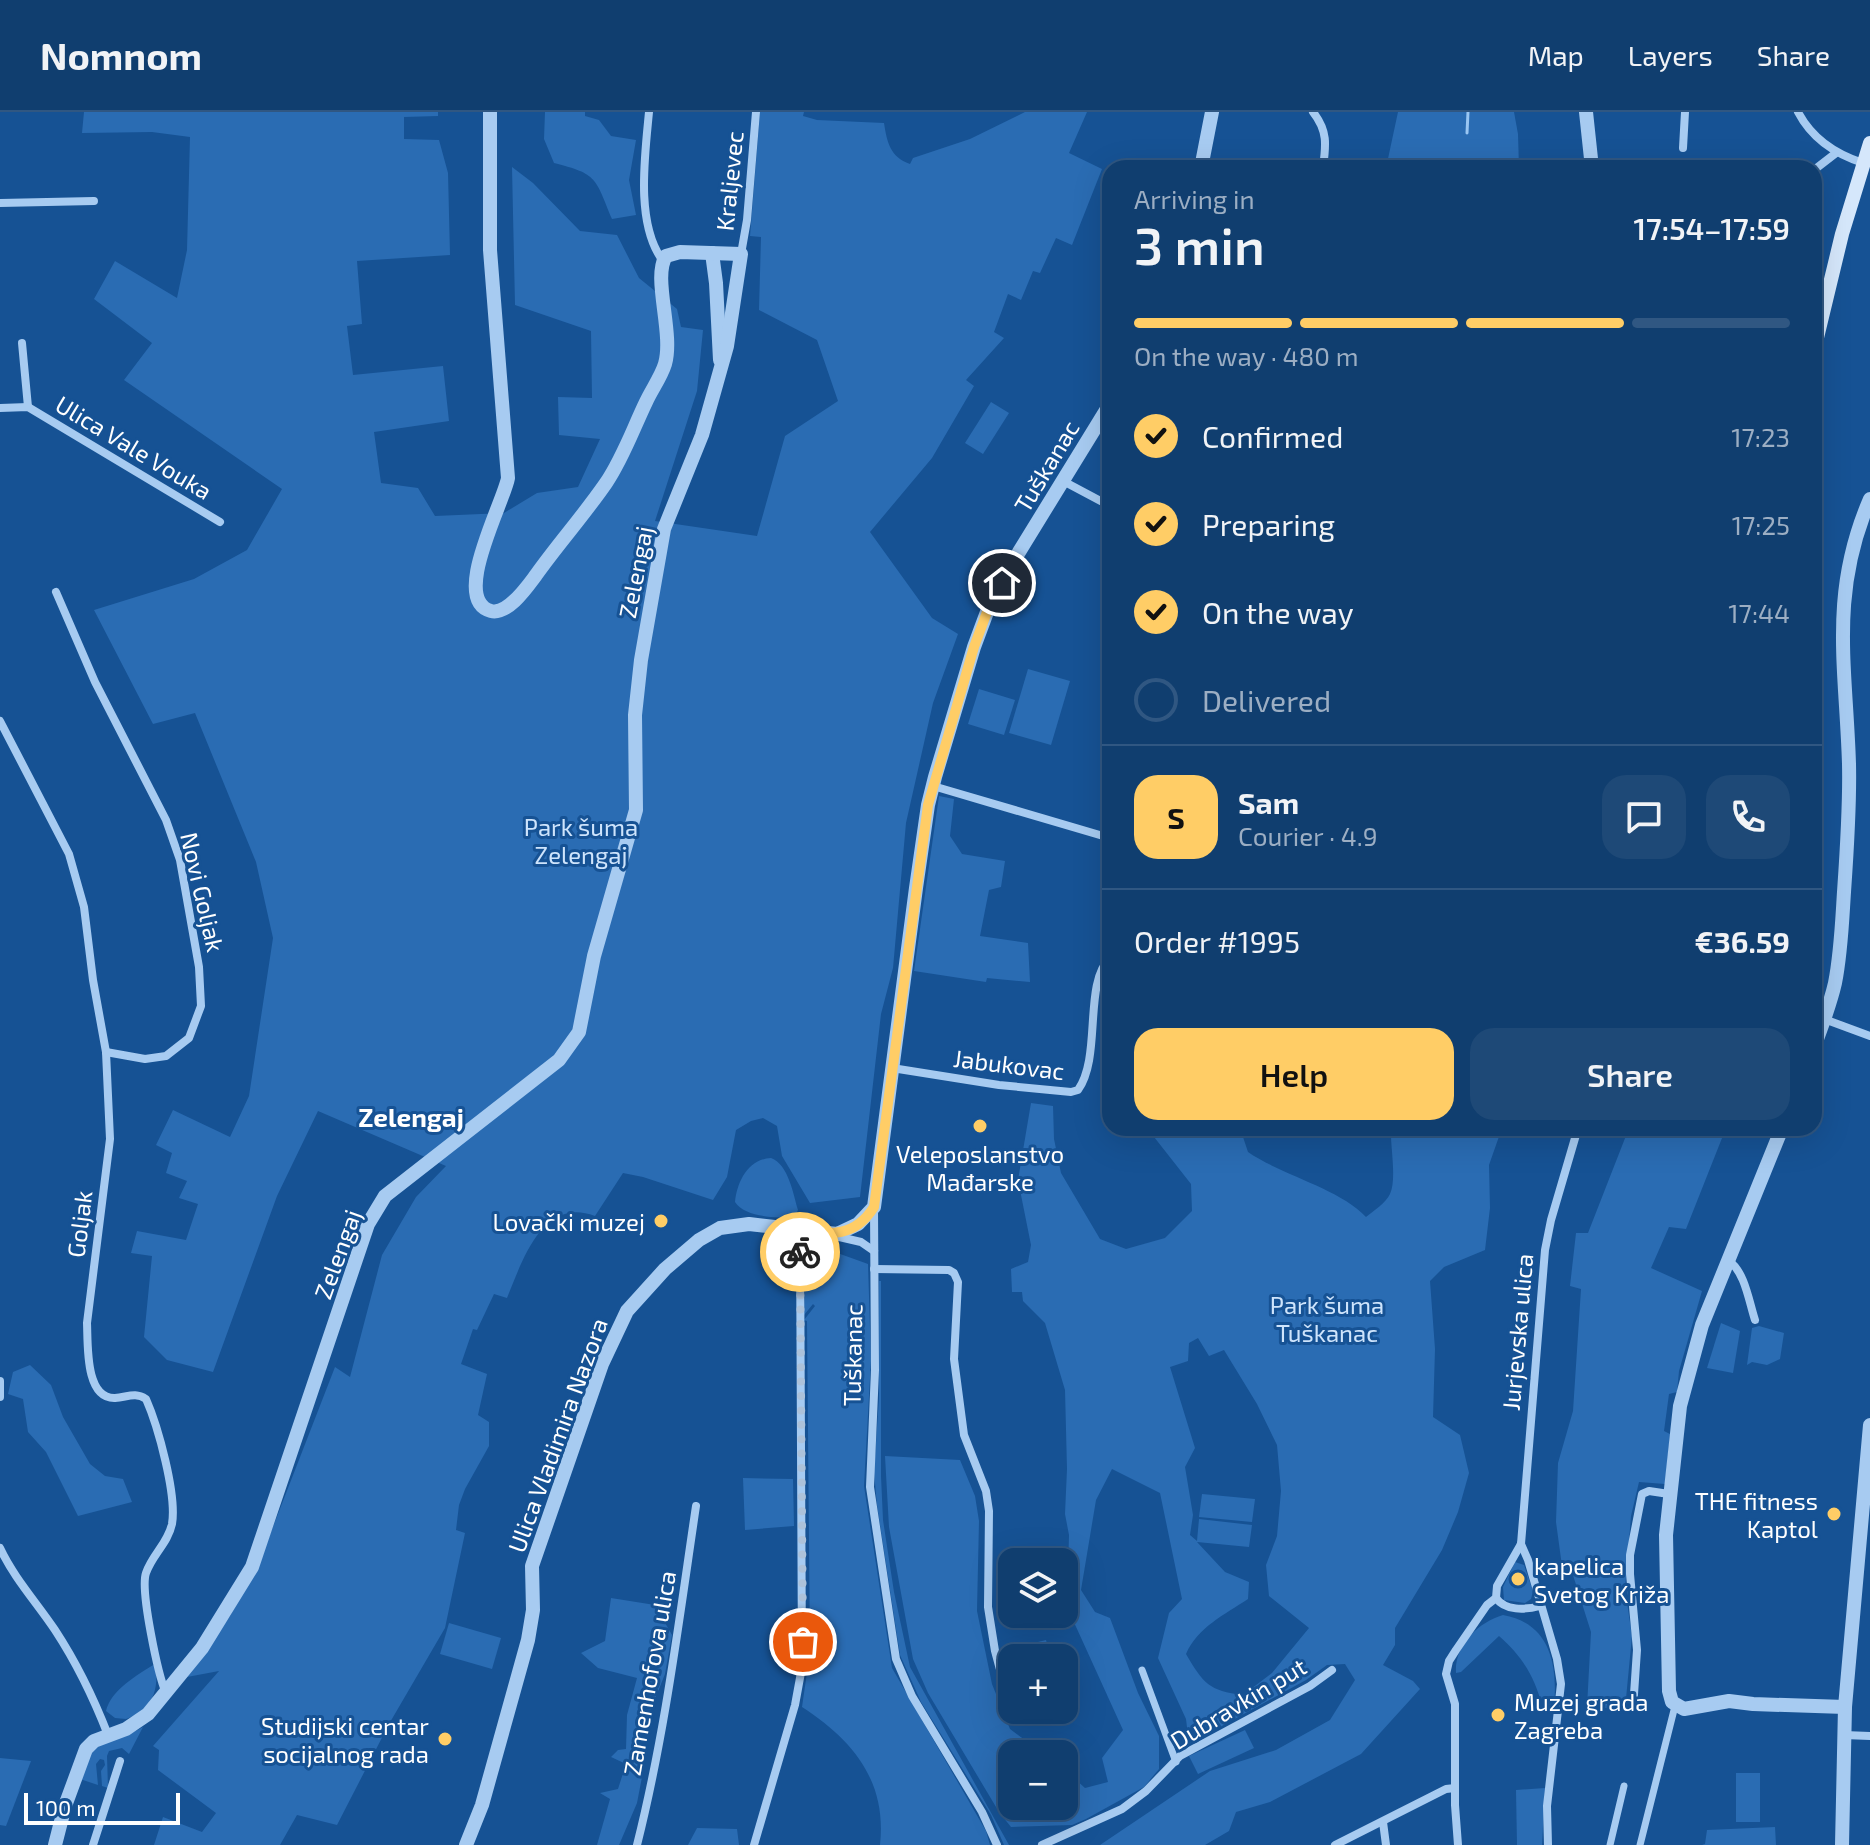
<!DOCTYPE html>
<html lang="en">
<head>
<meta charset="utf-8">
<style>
	body { margin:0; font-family:"Exo 2",sans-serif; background:#1e4977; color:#f1f3f6; height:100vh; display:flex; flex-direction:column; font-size:30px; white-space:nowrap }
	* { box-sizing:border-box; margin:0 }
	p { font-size:26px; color:#9caec3 }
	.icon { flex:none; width:44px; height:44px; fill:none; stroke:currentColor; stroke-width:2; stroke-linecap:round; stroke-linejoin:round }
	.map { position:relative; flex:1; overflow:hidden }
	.side { position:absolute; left:1102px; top:48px; width:720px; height:976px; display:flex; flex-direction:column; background:#103e6f; border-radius:24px; box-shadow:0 8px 32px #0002,0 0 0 2px #305782 }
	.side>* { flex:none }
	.controls { position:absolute; left:998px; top:1436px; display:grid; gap:16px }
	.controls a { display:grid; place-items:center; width:80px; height:80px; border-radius:16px; background:#103e6f; box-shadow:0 8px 32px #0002,0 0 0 2px #305782; font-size:40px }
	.scale { position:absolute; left:24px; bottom:20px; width:156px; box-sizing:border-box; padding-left:8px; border:4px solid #fff; border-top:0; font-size:22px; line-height:28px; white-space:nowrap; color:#fff; -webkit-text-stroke:6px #165294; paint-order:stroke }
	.pin { position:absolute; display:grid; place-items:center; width:68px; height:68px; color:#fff; margin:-34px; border:4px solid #fff; border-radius:50%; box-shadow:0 2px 8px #0007 }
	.courier { position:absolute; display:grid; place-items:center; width:80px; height:80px; margin:-40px; border:6px solid #ffcd66; border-radius:50%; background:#fff; color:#222; box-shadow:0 2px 10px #0007 }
	.headline em { font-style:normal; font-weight:600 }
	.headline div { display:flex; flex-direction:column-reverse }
	.headline { display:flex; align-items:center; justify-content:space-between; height:136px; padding:0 32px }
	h1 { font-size:52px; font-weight:600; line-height:60px }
	.bar { display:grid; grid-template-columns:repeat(4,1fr); gap:12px 8px; align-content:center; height:96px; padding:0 32px }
	.bar i { height:10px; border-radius:6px; background:#305782 }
	.bar .active { background:#ffcd66 }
	.bar p { grid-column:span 4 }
	.line { display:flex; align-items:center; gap:20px; padding:0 32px; border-top:2px solid #305782 }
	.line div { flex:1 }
	.round { display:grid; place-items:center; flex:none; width:84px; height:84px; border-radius:24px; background:#1e4977 }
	ol { padding:0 32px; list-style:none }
	li { display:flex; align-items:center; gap:24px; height:88px }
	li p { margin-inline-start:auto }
	li .icon { padding:8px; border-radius:50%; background:#ffcd66; color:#111; stroke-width:4 }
	li:last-child { color:#9caec3 }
	li i { width:44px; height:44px; border:4px solid #305782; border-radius:50% }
	.action { display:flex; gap:16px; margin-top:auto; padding:16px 32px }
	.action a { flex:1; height:92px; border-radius:24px; background:#ffcd66; color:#111; font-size:32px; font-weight:600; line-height:92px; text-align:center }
	.action a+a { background:#1e4977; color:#f1f3f6 }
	header { display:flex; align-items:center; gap:48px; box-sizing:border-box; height:112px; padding:0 40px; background:#103e6f; border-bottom:2px solid #305782 }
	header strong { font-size:38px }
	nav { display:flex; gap:44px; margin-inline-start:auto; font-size:28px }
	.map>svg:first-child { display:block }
</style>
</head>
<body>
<header>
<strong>Nomnom</strong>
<nav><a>Map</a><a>Layers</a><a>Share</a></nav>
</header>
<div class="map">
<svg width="1870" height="1733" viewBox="0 0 1870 1733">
	<rect width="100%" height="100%" fill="#165294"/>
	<g fill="#2a6cb3" fill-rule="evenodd">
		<path d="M 84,0 L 438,0 L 438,4 L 404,5 L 404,27 L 439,28 L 448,61 L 450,143 L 357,149 L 362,212 L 347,214 L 353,263 L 443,254 L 449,309 L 374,320 L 381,371 L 418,376 L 435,404 L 504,401 L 537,381 L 578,375 L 600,327 L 559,323 L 558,285 L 592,286 L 591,219 L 515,193 L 512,55 L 533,71 L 580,119 L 617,123 L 639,166 L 677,197 L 681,215 L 703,218 L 697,279 L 655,409 L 757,424 L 785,324 L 838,289 L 817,228 L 759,198 L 761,125 L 750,124 L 760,0 L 804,0 L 803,4 L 817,8 L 884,11 C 887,30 890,45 910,52 L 913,46 L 970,27 L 1025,0 L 1087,0 L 1069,41 L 1102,57 L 1072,133 L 1056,126 L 1040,161 L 1033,159 L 1021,188 L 1008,182 L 994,220 L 1004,226 L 966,268 L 974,274 L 932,346 L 870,420 L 932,506 L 958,522 L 933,591 L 906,711 L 893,856 L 881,902 L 860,1085 L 810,1091 L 782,1044 L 777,1014 L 763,1006 L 751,1009 L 736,1018 L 727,1065 L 713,1088 L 643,1065 L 623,1061 L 595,1104 C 542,1084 522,1150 507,1186 L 494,1182 L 477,1218 L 473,1217 L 461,1252 L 487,1262 L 478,1303 L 489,1310 L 489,1334 L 465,1377 L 459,1393 L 456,1418 L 465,1421 L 445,1516 L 389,1612 L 337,1713 L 297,1703 L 280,1733 L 154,1733 L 163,1705 L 202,1720 L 216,1701 L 158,1658 L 159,1638 L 153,1634 L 219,1559 L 187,1565 L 230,1504 L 257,1456 L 335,1255 L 350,1265 L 382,1143 L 416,1085 L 446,1054 L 318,999 L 277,1084 L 213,1260 L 167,1248 L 144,1225 L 152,1144 L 131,1141 L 137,1119 L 186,1128 L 198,1092 L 179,1086 L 187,1069 L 166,1061 L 172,1041 L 156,1033 L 173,998 L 230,1025 L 249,984 L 273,826 L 256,750 L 195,601 L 153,612 L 94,498 L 194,467 L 247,438 L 282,377 L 124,268 L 152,231 L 94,187 L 115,149 L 177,186 L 187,138 L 190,25 L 152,20 L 82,21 Z"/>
		<path d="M 545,0 L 585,0 L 585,4 L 599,8 L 611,24 L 636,28 L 629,68 L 636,103 L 612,107 C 595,66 598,62 554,51 L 544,27 Z"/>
		<polygon points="1398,0 1514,0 1518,22 1519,56 1386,56"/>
		<polygon points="1663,46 1766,50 1764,56 1608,56"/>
		<polygon points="991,290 1009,301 983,342 965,331"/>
		<polygon points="1028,557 1070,569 1051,633 1009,621"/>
		<polygon points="979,577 1015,588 1004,623 968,612"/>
		<polygon points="939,684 954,687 950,724 962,742 1005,749 1001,775 989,778 980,824 1028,831 1030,870 987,866 986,870 914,859"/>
		<path d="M 1031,991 L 1053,994 L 1054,1027 L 1061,1061 L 1100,1127 L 1126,1137 L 1165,1126 L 1192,1099 L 1191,1072 L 1147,1016 L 1240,1016 L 1248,1040 C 1283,1064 1339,1076 1366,1105 C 1373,1099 1386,1091 1390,1082 C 1397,1066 1390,1035 1391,1016 L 1502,1016 L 1489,1053 L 1490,1096 L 1485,1138 L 1444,1155 L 1430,1169 L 1435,1237 L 1433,1305 L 1460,1323 L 1469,1361 L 1458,1400 L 1442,1438 L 1395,1516 L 1395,1533 L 1383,1553 L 1413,1569 L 1420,1577 L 1361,1642 L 1270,1690 L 1236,1700 L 1229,1719 L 1205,1733 L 1100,1733 L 1210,1659 L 1276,1638 L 1330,1608 L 1355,1568 L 1345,1552 L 1327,1553 L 1306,1568 L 1189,1632 L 1186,1607 L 1158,1546 L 1169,1501 L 1182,1487 L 1160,1381 L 1112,1357 L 1096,1388 L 1081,1478 L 1095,1500 L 1110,1506 L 1138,1581 L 1159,1624 L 1159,1657 L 1144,1675 L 1086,1707 L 1072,1713 L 1011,1715 L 999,1700 L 928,1581 L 913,1547 L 889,1415 L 885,1344 L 960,1348 L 975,1384 L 979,1409 L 977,1499 L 992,1572 L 1010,1617 L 1044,1642 L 1012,1642 L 1012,1694 L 1064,1694 L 1064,1657 L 1085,1676 L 1108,1670 L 1102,1646 L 1123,1618 L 1067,1495 L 1069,1423 L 1065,1402 L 1067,1357 L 1065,1278 L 1045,1211 L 1023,1189 L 1022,1180 L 1012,1180 L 1011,1157 L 1028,1150 L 1031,1133 L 1018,1068 ZM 1198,1226 L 1209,1244 L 1224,1238 L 1257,1292 L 1277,1333 L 1281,1379 L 1277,1424 L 1266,1453 L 1269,1484 L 1309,1516 L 1272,1561 L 1243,1583 C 1209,1579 1203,1571 1186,1542 C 1198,1515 1224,1503 1248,1487 L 1249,1470 L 1225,1460 L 1197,1430 L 1249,1435 L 1252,1413 L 1199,1407 L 1197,1429 L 1190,1423 L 1193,1403 L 1185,1355 L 1195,1336 L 1170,1255 L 1188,1249 L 1189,1231 Z"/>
		<polygon points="1629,1016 1726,1016 1686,1117 1669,1115 1651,1156 1702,1179 1679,1259 1677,1280 1669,1282 1664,1319 1670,1322 1665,1372 1639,1370 1631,1404 1625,1477 1632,1524 1625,1597 1587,1595 1591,1520 1572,1460 1562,1454 1556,1410 1558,1351 1573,1299 1581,1177 1570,1174 1576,1121 1588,1121"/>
		<path d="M 771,1046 C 789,1053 793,1082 798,1098 L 794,1106 C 776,1106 744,1105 735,1090 C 737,1070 748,1047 771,1046 Z"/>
		<path d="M 807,1130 L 868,1152 L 871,1248 L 864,1374 L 892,1556 L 986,1719 L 990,1733 L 880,1733 C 887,1669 853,1628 802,1595 L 810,1540 L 807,1209 L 804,1208 L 815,1194 L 813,1192 L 804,1203 Z"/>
		<polygon points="879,1169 881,1169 881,1364 883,1408 894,1480 910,1555 1009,1733 1004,1733 991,1703 921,1590 900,1543 877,1393 874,1360 879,1286"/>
		<polygon points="1721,1211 1740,1219 1733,1261 1707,1256"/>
		<polygon points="1759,1214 1784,1221 1780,1247 1767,1253 1752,1250 1747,1253 1752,1216"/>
		<polygon points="30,1253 51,1273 63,1305 90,1352 105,1364 123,1367 132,1390 78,1404 46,1340 28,1320 23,1287 8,1282 13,1260"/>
		<polygon points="743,1366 793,1367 794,1414 745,1418"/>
		<polygon points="1202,1382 1255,1387 1252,1410 1199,1405"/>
		<polygon points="1515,1450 1524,1453 1533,1479 1531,1487 1525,1491 1504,1488 1503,1475"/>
		<polygon points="611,1486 655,1493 672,1523 665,1562 645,1612 647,1639 637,1691 619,1733 597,1733 610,1687 600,1681 618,1677 626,1652 611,1645 618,1638 626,1637 627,1603 637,1566 598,1556 581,1541 605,1529"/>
		<path d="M 1503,1503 C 1550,1511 1558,1553 1554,1594 L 1542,1593 C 1534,1564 1522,1544 1499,1524 L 1461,1560 L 1456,1561 C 1454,1533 1479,1510 1503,1503 Z"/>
		<polygon points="449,1511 501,1526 492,1557 440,1542"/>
		<polygon points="1046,1528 1051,1546 1012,1546 1012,1569 1010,1568 1002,1539"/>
		<path d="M 155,1552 C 160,1577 152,1599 126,1607 L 115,1606 L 106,1599 C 111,1578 137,1563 155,1552 Z"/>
		<path d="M 143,1615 L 129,1642 L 122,1636 L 109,1639 L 107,1644 L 108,1676 L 102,1674 L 101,1659 L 105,1653 L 104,1648 L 100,1647 L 96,1652 L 98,1673 L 80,1667 C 83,1659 86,1649 90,1642 C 100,1626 127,1625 143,1615 Z"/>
		<polygon points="1245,1618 1254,1636 1198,1662 1189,1644"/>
		<polygon points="0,1646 31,1649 6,1714 0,1713"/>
		<rect x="1736" y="1661" width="24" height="49"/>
		<polygon points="1545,1676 1542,1733 1517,1733 1516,1678"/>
		<polygon points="1775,1715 1776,1733 1702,1733 1705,1732 1707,1718"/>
		<polygon points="697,1716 737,1717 739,1733 688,1733"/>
	</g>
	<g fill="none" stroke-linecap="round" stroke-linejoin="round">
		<polyline stroke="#99c6f3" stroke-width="3" points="1467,21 1468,0"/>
		<g stroke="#a7cbf1" stroke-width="7">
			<polyline points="1142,1558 1176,1650"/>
			<polyline points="1610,1733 1624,1674"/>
			<polyline points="1640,1733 1675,1594"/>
		</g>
		<g stroke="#a7cbf1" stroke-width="8">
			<path d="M 649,0 C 645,43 635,112 663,149"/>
			<path d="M 1313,0 C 1328,19 1326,33 1323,56"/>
			<path d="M 1798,0 C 1812,27 1835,42 1863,51"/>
			<polyline points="1683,36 1685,0"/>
			<polyline points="1814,58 1836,41"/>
			<polyline points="0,91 94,89"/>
			<polyline points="741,142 747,108 756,0"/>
			<polyline points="22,231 28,295"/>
			<polyline points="0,296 28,295 220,410"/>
			<polyline points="1063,369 1110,394"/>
			<polyline points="56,480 95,570 166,708 180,748 199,855 201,894 189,926 166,944 145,947 106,940"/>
			<path d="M 0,609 L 69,742 L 84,795 L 93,868 L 106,940 L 110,1027 L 87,1211 C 88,1233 85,1287 115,1286 C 128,1285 135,1280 146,1287 C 158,1314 177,1383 172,1412 C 168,1431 152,1443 146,1461 C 140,1478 158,1563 166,1581"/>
			<polyline points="933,674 1110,726"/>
			<polyline points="1824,907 1870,924"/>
			<path d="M 892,956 L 999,973 L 1071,980 L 1078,978 C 1102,945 1083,871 1110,846"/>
			<polyline points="874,1096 875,1258 870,1375 896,1547 912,1584 982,1700 997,1733"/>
			<polyline points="835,1124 861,1130 874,1139"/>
			<path d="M 1729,1149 C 1745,1160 1749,1190 1755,1208"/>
			<polyline points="874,1157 949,1158 954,1161 958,1170 954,1247 964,1323 986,1379 989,1399 988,1495 995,1539 1005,1576 1011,1585"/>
			<polyline points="0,1269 0,1285"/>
			<polyline points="1521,1432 1528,1448 1557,1547 1561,1572 1547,1694 1548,1733"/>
			<path d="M 0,1436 C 14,1466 37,1491 55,1518 C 76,1550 94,1587 108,1623"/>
			<path d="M 1496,1486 C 1505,1499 1525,1498 1540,1494"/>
			<polyline points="1633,1597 1637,1538 1630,1462 1630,1443 1642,1382 1649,1379 1669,1382"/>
			<polyline points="1844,1623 1870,1624"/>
			<polyline points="1383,1710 1386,1733"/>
			<polyline points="93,1733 120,1649"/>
			<path d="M 637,1733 C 665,1622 679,1508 696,1394"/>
			<polyline points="754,1733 795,1593 802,1555 800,1119"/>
			<polyline points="1042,1733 1122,1697 1146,1679 1180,1644 1310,1574 1332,1558"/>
			<polyline points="1335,1733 1446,1677 1455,1676"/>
			<polyline points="1458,1733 1455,1693 1455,1592 1446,1562 1449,1549 1456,1538 1487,1493 1496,1486 1497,1474 1521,1432 1545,1138 1551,1108 1578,1016"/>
		</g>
		<g stroke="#a7cbf1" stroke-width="14">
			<polyline points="1586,0 1592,56"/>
			<polyline points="1201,56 1212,0"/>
			<polyline points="712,141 716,171 720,248"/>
			<path d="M 1814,935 C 1822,914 1830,893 1835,871 C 1841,841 1842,811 1844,780 C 1847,737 1850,695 1849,652 C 1846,554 1829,482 1870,387"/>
			<polyline points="1782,1016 1702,1213 1680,1294 1666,1423 1669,1579 1672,1590 1684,1597 1729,1589 1753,1592 1845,1595"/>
			<path d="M 55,1733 L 65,1694 L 86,1637 L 94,1629 L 126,1617 L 148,1602 L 202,1536 L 252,1455 L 368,1112 L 385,1084 L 559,948 L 579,920 L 594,844 L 636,698 L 635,603 L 641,548 L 664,417 L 702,323 L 727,234 L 741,142 L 680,140 L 666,144 C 652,165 674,221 665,252 C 661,265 652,277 646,290 C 633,317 623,346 606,371 C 584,403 558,432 536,463 C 527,475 508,503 491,499 C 450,488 504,390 508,366 L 490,138 L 490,0"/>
			<polyline points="466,1733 482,1693 528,1528 533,1498 532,1454 602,1252 627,1199 665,1157 699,1128 720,1116 749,1112 837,1122 858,1112 874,1095 916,776 928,693 935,665 974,535 987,500 1019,440 1110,292"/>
			<polyline points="1842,1733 1845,1595 1870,1313"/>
		</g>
		<polyline stroke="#d5e7fb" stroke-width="14" points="1814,238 1842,122 1870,31"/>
	</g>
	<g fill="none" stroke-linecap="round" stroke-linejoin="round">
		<polyline stroke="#adc2da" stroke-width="8" stroke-dasharray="0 14.4" points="800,1140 803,1530"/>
		<path stroke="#ffcd66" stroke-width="10" d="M 800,1140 L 800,1119 C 831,1123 855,1125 874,1095 L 928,693 L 974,535 L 987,500 L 1002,471"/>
	</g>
	<g fill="#ffcd66" stroke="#165294" stroke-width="3">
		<circle cx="980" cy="1014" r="8"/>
		<circle cx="661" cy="1109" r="8"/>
		<circle cx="1834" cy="1402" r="8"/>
		<circle cx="1518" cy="1467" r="8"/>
		<circle cx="1498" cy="1603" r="8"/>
		<circle cx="445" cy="1627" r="8"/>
	</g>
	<g text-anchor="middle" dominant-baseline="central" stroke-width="6" stroke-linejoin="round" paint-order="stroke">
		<g font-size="24" fill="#fff" stroke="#165294">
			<text transform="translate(729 69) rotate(-84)">Kraljevec</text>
			<text transform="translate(134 335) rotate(31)">Ulica Vale Vouka</text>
			<text transform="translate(1046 354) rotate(-59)">Tuškanac</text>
			<text transform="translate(635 460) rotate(-79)">Zelengaj</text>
			<text transform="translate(203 780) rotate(77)">Novi Goljak</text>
			<text transform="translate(1009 952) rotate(7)">Jabukovac</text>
			<text transform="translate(79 1112) rotate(-83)">Goljak</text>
			<text transform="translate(337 1142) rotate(-70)">Zelengaj</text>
			<text transform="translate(1517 1220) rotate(-85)">Jurjevska ulica</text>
			<text transform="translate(852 1243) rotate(-89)">Tuškanac</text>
			<text transform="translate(557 1323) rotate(-70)">Ulica Vladimira Nazora</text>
			<text transform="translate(649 1561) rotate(-80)">Zamenhofova ulica</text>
			<text transform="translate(1238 1591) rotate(-31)">Dubravkin put</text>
		</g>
		<g font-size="24" fill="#cee4fc" stroke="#165294">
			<text x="581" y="714">Park šuma<tspan x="581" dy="28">Zelengaj</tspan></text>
			<text x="1327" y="1192">Park šuma<tspan x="1327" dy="28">Tuškanac</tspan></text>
		</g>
		<g font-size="24" fill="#fff" stroke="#165294" text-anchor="end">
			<text x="980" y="1041" text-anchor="middle">Veleposlanstvo<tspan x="980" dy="28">Mađarske</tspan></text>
			<text x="645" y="1109">Lovački muzej</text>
			<text x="1818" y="1388">THE fitness<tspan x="1818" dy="28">Kaptol</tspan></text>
			<text x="1534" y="1453" text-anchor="start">kapelica<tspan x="1534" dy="28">Svetog Križa</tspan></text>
			<text x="1514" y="1589" text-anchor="start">Muzej grada<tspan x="1514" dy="28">Zagreba</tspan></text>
			<text x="429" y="1613">Studijski centar<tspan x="429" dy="28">socijalnog rada</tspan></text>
		</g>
		<g font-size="26" font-weight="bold" fill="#fff" stroke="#165294">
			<text x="411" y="1004">Zelengaj</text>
		</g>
	</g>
</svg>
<div class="controls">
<a><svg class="icon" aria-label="layers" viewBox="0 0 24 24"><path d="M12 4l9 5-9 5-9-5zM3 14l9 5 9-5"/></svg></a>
<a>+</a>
<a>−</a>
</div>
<div class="scale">100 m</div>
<div class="pin" style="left:803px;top:1530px;background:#ea580c"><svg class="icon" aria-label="bag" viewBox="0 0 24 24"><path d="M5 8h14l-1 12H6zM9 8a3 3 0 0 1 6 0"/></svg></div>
<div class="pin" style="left:1002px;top:471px;background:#1f2937"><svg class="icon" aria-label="home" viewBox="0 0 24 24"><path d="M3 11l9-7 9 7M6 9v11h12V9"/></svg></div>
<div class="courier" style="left:800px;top:1140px"><svg class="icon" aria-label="bike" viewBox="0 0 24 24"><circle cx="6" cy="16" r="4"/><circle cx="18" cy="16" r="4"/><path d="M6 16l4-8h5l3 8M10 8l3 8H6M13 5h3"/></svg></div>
<section class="side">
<div class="headline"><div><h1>3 min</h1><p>Arriving in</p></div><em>17:54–17:59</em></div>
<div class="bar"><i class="active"></i><i class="active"></i><i class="active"></i><i></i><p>On the way · 480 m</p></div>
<ol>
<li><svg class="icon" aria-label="check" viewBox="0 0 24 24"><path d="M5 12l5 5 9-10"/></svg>Confirmed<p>17:23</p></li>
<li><svg class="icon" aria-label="check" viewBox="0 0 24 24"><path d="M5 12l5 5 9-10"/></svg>Preparing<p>17:25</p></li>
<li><svg class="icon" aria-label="check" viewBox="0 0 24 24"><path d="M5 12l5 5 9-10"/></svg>On the way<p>17:44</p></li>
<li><i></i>Delivered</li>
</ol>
<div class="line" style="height:144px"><b class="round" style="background:#ffcd66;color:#111">S</b><div><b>Sam</b><p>Courier · 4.9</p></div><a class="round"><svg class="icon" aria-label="chat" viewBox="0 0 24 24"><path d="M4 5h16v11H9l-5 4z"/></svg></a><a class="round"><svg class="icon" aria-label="phone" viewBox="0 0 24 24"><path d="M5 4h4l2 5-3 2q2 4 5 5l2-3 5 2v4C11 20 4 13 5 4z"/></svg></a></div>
<div class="line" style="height:104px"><div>Order #1995</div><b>€36.59</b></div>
<div class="action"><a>Help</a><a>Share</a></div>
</section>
</div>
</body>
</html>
